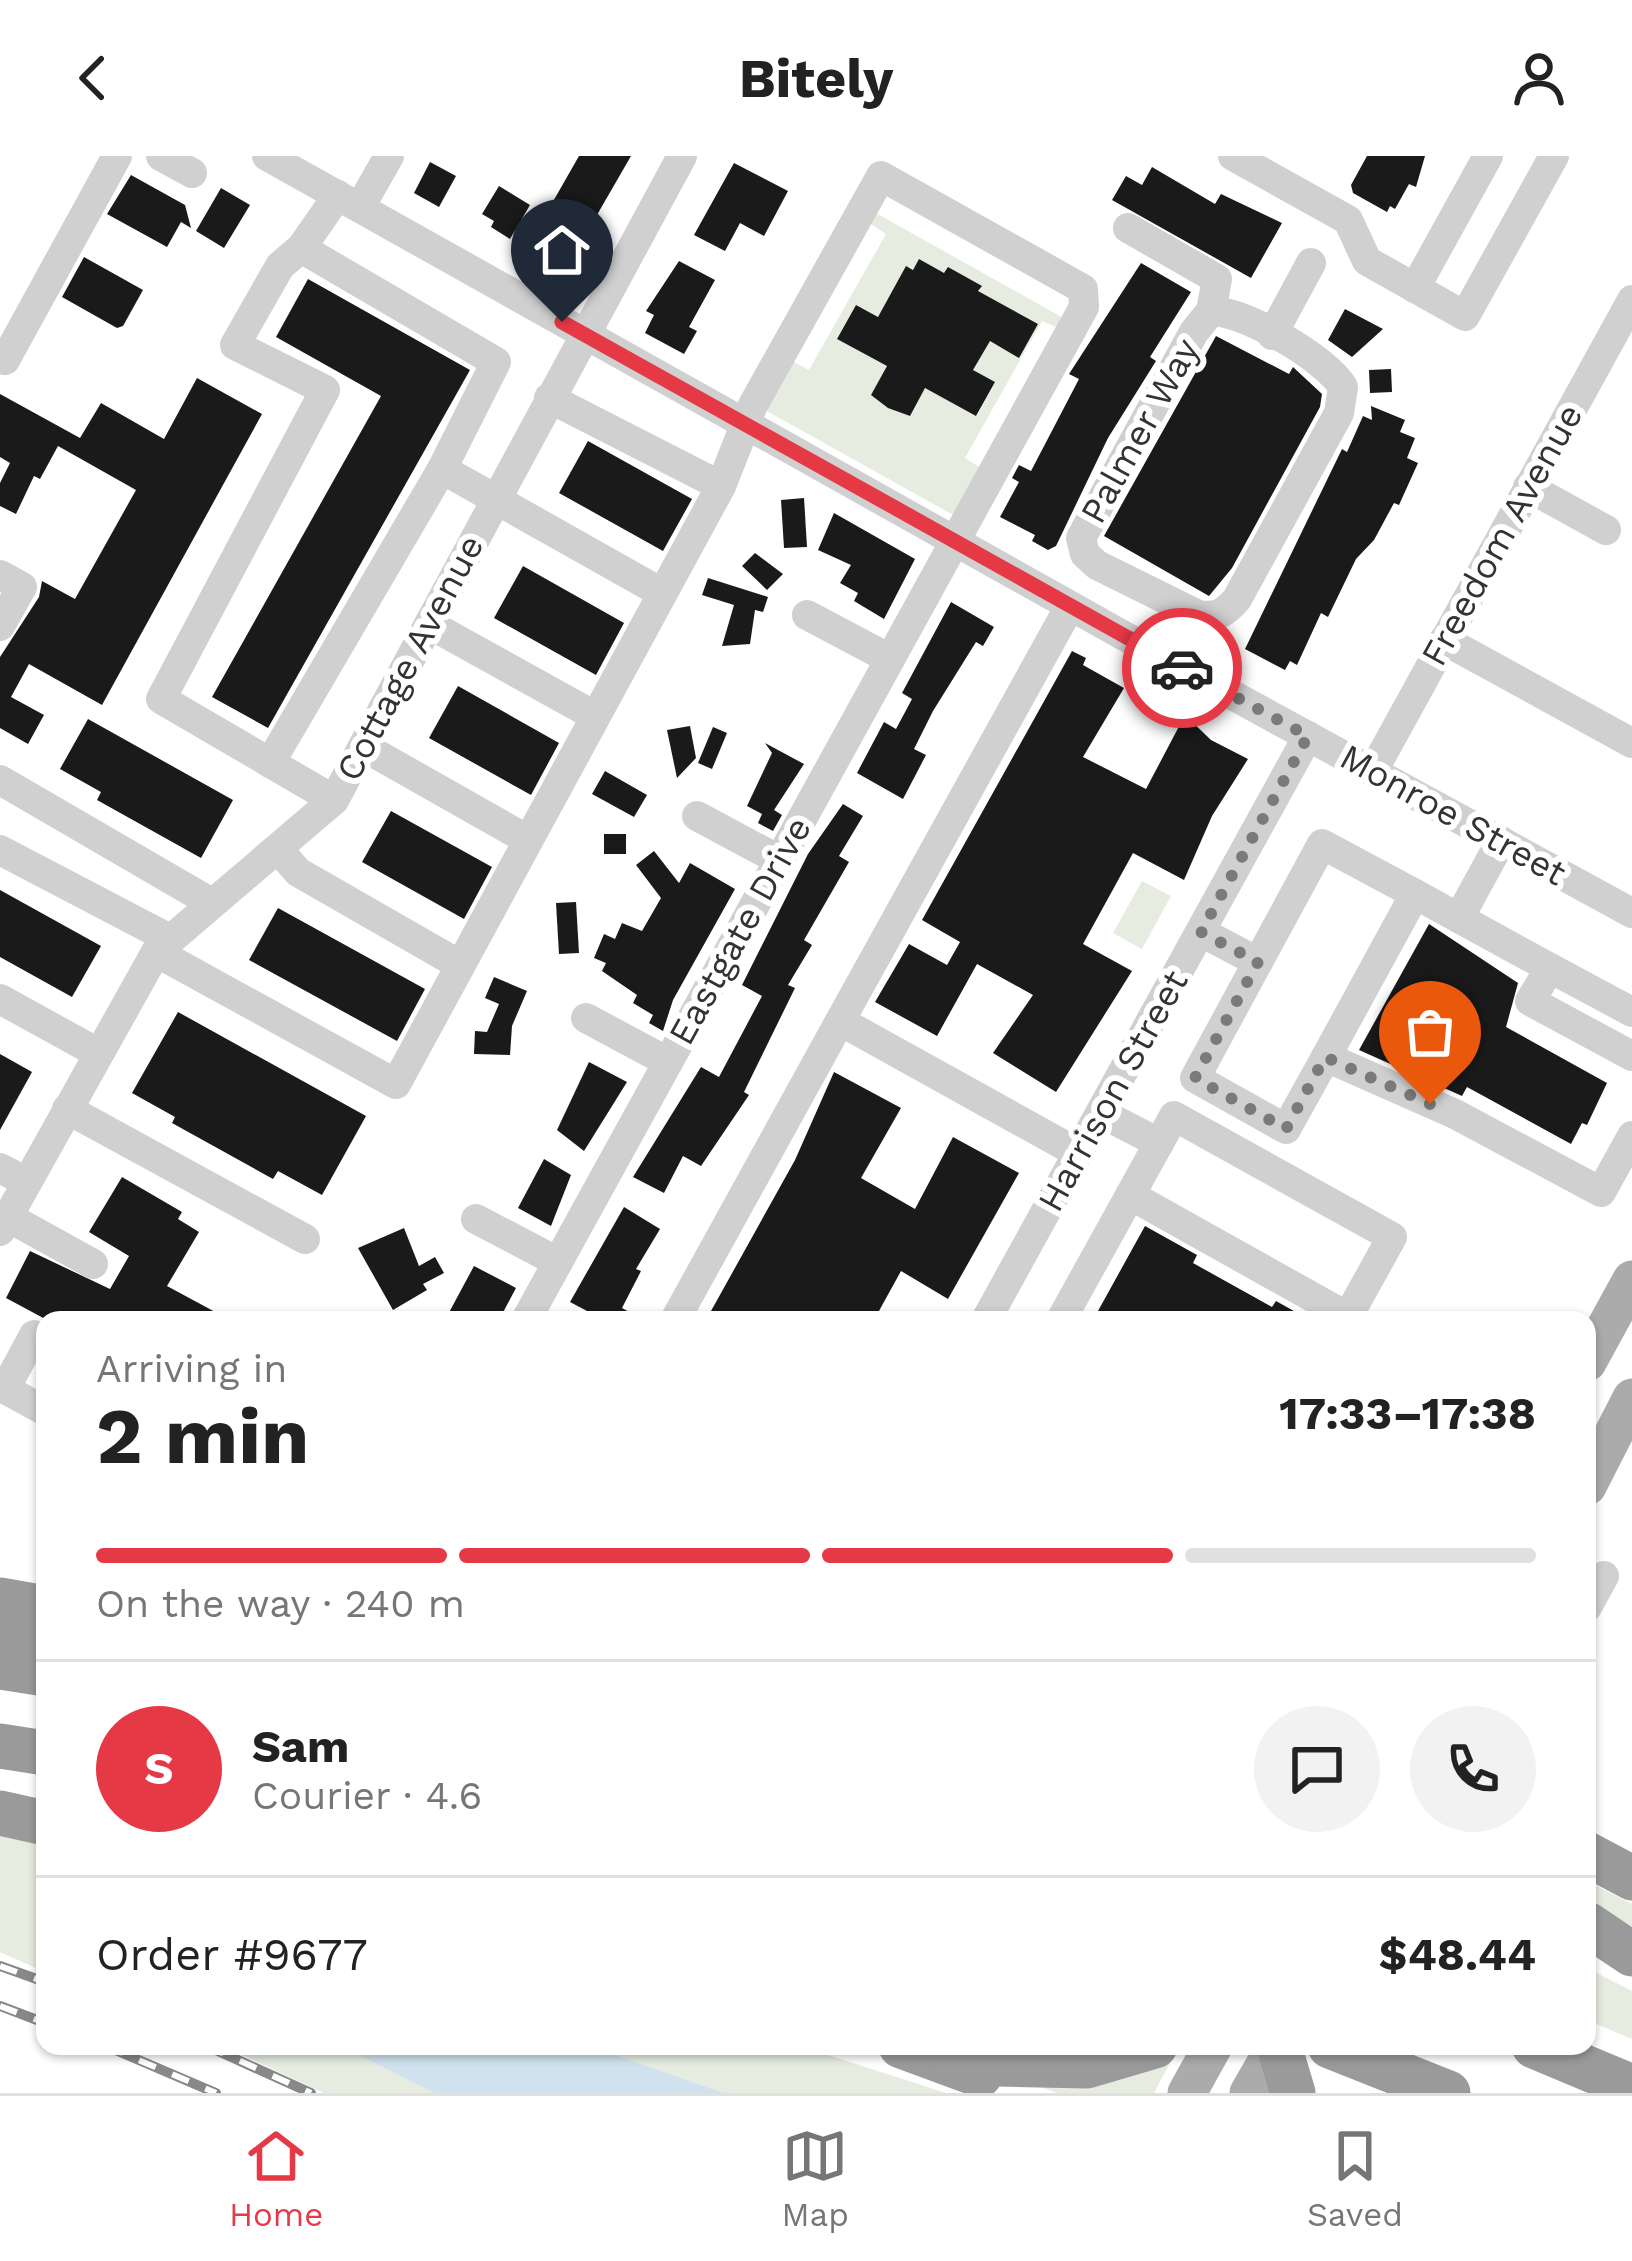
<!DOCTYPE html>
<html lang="en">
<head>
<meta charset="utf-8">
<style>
	body { margin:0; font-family:"Work Sans",sans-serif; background:#f2f2f2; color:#222; height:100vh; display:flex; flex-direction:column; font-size:45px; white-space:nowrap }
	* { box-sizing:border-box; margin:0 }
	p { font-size:39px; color:#767676 }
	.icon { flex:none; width:66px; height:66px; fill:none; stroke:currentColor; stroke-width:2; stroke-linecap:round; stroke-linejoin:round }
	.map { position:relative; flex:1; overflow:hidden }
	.details { position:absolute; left:36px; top:1155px; width:1560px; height:744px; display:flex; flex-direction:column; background:#fff; border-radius:24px; box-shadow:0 3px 9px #0004 }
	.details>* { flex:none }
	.pin { position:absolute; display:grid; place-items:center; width:102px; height:102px; color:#fff; margin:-123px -51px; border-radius:50% 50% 50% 0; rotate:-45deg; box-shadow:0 0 12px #0007 }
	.pin .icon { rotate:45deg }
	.courier { position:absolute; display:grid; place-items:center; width:120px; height:120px; margin:-60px; border:9px solid #e63946; border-radius:50%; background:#fff; color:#222; box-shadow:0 3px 15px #0007 }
	.head em { font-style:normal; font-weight:700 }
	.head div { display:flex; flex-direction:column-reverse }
	.head { display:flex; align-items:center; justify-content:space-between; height:204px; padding:0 60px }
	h1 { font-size:78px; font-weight:700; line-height:90px }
	.bar { display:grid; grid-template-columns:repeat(4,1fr); gap:18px 12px; align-content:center; height:144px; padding:0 60px }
	.bar i { height:15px; border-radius:9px; background:#e0e0e0 }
	.bar .selected { background:#e63946 }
	.bar p { grid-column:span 4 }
	.line { display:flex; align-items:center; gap:30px; padding:0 60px; border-top:3px solid #e0e0e0 }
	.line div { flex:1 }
	.round { display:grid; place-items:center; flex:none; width:126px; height:126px; border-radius:63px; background:#f2f2f2 }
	header { display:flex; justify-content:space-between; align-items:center; height:156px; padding:0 60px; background:#fff; font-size:54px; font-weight:700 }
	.dock { display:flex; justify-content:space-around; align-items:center; height:168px; border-top:3px solid #e0e0e0; background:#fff; font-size:33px; color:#767676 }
	.dock a { display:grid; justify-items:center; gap:6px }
	.dock .selected { color:#e63946 }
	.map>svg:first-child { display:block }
</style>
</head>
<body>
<header><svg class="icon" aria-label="back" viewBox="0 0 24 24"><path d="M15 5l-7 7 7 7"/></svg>Bitely<svg class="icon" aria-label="person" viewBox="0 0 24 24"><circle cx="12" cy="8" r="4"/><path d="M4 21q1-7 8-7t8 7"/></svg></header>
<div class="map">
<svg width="1632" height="1937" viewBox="0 0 1632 1937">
	<rect width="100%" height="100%" fill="#fff"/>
	<g fill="#e6ecdf" fill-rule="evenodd">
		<path d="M 874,56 L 1067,164 L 1059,172 L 1042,165 L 965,302 L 982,313 L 955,360 L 765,254 L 792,205 L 809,214 L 886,78 L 871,68 ZM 906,111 L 944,117 L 949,111 L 981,131 L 978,135 L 1019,201 L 990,185 L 973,214 L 995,227 L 977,260 L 925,232 L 909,260 L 871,239 L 887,210 L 837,183 L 856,149 L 878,161 Z"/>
		<polygon points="1142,725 1171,740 1142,793 1113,777"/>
		<polygon points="0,1679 45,1689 45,1816 0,1796"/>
		<polygon points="1587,1725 1632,1748 1632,1770 1587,1747"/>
		<polygon points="1587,1812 1632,1835 1632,1883 1587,1864"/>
		<polygon points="223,1890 800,1890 946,1937 324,1937"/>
		<polygon points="1172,1903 1154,1937 1057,1937 1040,1931"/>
	</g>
	<polygon fill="#cfe2ee" points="341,1890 590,1890 723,1937 435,1937"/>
	<g fill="#1a1a1a">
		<polygon points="579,0 631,0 590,71 551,49"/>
		<polygon points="1367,0 1425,0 1416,31 1409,28 1395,53 1390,50 1387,56 1353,37 1351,29"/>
		<polygon points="430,6 456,20 439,51 414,37"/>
		<polygon points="734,7 788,35 764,80 740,67 725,95 694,79"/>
		<polygon points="1152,11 1215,48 1221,38 1282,67 1251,122 1112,44 1126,20 1142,29"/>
		<polygon points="131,19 185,49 191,72 181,66 167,91 107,58"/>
		<polygon points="499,30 530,49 510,83 491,71 494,65 482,58"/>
		<polygon points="221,32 250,49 224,92 196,75"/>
		<polygon points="84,101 143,134 123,170 117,172 62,141"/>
		<polygon points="919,103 944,117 948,111 982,130 978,135 1038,168 1019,202 990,185 973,214 995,226 976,260 925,232 910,260 888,252 871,239 887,210 837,183 856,149 878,161 906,110 913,114"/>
		<polygon points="679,105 715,124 689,171 697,175 684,198 645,177 654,159 646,155"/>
		<polygon points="1141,107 1191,136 1150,201 1156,205 1108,282 1056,390 1048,394 1032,385 1035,379 1000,361 1019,326 1012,322 1019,309 1031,315 1079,223 1069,218"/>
		<polygon points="308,123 470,214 268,572 212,541 381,240 276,181"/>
		<polygon points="1345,153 1383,173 1352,201 1328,184"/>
		<polygon points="1216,180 1289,218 1293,211 1322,238 1320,251 1232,412 1209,440 1104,380"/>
		<polygon points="1391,213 1392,236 1370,237 1369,214"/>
		<polygon points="197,222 262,258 102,549 29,508 11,541 44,559 28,588 0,572 0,501 39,441 42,425 75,443 136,334 58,290 40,323 34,320 16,358 0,350 0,327 10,307 0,301 0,238 80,282 101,247 164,283"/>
		<polygon points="1371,250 1405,264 1400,276 1415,282 1407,302 1418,307 1399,349 1394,347 1374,384 1356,403 1328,461 1321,457 1297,509 1290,505 1285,514 1245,493 1342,293 1347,296 1363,260 1372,264"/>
		<polygon points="588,285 692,343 663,395 559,337"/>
		<polygon points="804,342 807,391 784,392 781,344"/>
		<polygon points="834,357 915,403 884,463 854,445 858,437 840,427 851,409 818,394"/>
		<polygon points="755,397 783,418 767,434 742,410"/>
		<polygon points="523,410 624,467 596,519 494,462"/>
		<polygon points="708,422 768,441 763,456 755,454 750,488 722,490 734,449 702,439"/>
		<polygon points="951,446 994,471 983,490 976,486 933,555 914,593 926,599 903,643 857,617 884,566 896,573 912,543 902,537"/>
		<polygon points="1072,495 1086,502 1083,509 1124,532 1083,601 1146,633 1185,559 1211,584 1248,603 1212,660 1184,724 1133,697 1083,788 1132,815 1056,936 993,897 1033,839 977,808 937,880 875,846 909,788 947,809 960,786 922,764"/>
		<polygon points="458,530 559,587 531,639 429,582"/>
		<polygon points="88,563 233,644 201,702 97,644 101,636 60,613"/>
		<polygon points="690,570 696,602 677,622 667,574"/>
		<polygon points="713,571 727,577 712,613 698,607"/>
		<polygon points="765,587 804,608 774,654 782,659 773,675 758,667 762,658 747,650 772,597"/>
		<polygon points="605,615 647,639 634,661 592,638"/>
		<polygon points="843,648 863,660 839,700 849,706 804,784 812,789 788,829 795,832 744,936 749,939 701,1010 683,1000 664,1037 633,1021 701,911 719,921 762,840 742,829 808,698"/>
		<polygon points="391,655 492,711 464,763 362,706"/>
		<rect x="604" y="678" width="22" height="20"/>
		<polygon points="654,695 679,727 690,707 735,733 673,844 663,875 649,867 653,859 633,847 637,839 602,815 606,807 594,802 604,778 615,783 622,767 642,775 661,742 636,709"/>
		<polygon points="0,734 101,790 72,841 0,801"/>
		<polygon points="576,746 579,797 559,798 556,747"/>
		<polygon points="278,752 425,833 397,885 249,804"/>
		<polygon points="1429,768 1518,827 1506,871 1607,927 1587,969 1582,967 1571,988 1467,931 1462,940 1359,894"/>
		<polygon points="494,821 527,835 512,870 510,899 474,898 475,875 487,876 499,848 485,842"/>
		<polygon points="178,856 366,960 322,1039 278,1015 273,1023 172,967 175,961 132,937"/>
		<polygon points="0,898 32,916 0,974"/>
		<polygon points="589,906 627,926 584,995 557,974"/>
		<polygon points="834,916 901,952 861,1022 915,1053 953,981 1019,1017 948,1143 901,1115 874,1164 706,1164 795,1004"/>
		<polygon points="544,1003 571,1019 551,1070 518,1052"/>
		<polygon points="122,1021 182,1056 178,1063 199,1076 167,1130 230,1164 47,1164 6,1142 30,1095 110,1133 129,1100 89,1076"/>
		<polygon points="624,1051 660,1073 636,1113 641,1115 622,1152 644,1164 604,1164 570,1146"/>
		<polygon points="1145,1070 1197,1099 1193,1107 1272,1151 1276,1145 1310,1164 1093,1164"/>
		<polygon points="404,1072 419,1110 435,1101 444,1117 423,1128 427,1134 393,1154 358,1092"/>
		<polygon points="474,1110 516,1132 499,1164 445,1164"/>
	</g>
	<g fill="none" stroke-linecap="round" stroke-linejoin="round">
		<g stroke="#d0d0d0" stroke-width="30">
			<polyline points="161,0 192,17"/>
			<polyline points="267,0 1126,481 1632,757"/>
			<polyline points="1233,0 1348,64 1367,105 1465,160 1554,0"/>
			<polyline points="360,51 389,0"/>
			<path d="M 1128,72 L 1217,123 L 1211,155 C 1243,154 1327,203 1343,231 L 1339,257 L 1237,443 C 1225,457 1217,462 1198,459 L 1097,409 L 1085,398 L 1081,382 L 1194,176 L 1211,155"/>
			<polyline points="301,92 496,206 442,313 662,437"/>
			<polyline points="1415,132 1488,0"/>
			<polyline points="1272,179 1311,107"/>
			<polyline points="5,204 117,0"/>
			<polyline points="549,242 721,330"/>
			<polyline points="1528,331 1606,374"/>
			<polyline points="0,419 22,431 0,470"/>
			<polyline points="807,459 890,503"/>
			<polyline points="429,468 595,560"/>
			<polyline points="1444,484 1632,587"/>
			<polyline points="364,591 528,684"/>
			<polyline points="270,607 442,313"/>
			<polyline points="1373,615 1632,144"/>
			<polyline points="0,624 210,746"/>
			<polyline points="334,644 161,543 325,234 235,189 280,110 301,92 338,39"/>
			<polyline points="697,660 779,704"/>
			<polyline points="0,694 168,782"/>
			<polyline points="279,694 298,716 460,809"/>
			<polyline points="1459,762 1501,685"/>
			<polyline points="1201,776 1258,806"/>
			<polyline points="156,796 396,928 721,330 753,249 881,20 1083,133 1084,151 526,1164"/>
			<polyline points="1550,812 1632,856"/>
			<polyline points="0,843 98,897"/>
			<polyline points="586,862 668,906"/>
			<polyline points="840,865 1070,450"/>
			<polyline points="1632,900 1530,845 1550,812 1415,738 1326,901 1455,958 1601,1036 1632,980"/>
			<polyline points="1326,901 1286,973 1195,922 1322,688 1415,738"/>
			<polyline points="67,953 305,1083"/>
			<polyline points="1159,987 1174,960 1392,1081 1346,1164"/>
			<polyline points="0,1012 27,1026"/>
			<polyline points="1130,1039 1348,1161"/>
			<polyline points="8,1061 93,1108"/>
			<polyline points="476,1063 558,1106"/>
			<polyline points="0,1075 156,796 334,644 682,0"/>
			<polyline points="675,1164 840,865 1078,997"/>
			<polyline points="986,1164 1308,580"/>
			<polyline points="1061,1164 1159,987 1101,957"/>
			<polyline points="0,1230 45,1255"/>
			<polyline points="5,1233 34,1179"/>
			<polyline points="1587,1451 1604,1420"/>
		</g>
		<g stroke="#ababab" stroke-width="39">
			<polyline points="1587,1206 1632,1124"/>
			<polyline points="1587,1330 1632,1242"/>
			<polyline points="1187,1937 1213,1890"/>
			<polyline points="1249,1937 1276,1890"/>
		</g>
		<g stroke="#9a9a9a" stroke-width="45">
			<polyline points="0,1444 45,1452"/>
			<polyline points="0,1478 45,1483"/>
			<polyline points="0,1511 45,1518"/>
			<polyline points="0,1590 45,1597"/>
			<polyline points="0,1657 45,1667"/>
			<polyline points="1587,1698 1632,1722"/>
			<polyline points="1587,1768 1632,1798"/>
			<polyline points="901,1890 980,1919"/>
			<polyline points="1279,1890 1293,1937"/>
			<polyline points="1330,1890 1448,1937"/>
			<polyline points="1534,1890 1632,1931"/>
			<polyline points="955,1907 1087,1910 1155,1890"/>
		</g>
		<defs>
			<g id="rail">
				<polyline points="0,1810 45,1826"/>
				<polyline points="0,1850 45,1867"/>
				<polyline points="106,1890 216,1937"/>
				<polyline points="207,1890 311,1937"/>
			</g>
		</defs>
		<use href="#rail" stroke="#888" stroke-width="10"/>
		<use href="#rail" stroke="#fff" stroke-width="6" stroke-dasharray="18" stroke-linecap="butt"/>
	</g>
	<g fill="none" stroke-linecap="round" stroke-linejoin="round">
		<polyline stroke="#7a7a7a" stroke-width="12" stroke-dasharray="0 21.6" points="1182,512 1308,580 1201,776 1258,806 1195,922 1286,973 1325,901 1430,948"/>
		<polyline stroke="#e63946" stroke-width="15" points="562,166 1182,512"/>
	</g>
	<g text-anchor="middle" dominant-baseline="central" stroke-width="12" stroke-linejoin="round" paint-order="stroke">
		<g font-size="36" fill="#333" stroke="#fff">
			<text transform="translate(1140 275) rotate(-61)">Palmer Way</text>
			<text transform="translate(1502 379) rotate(-61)">Freedom Avenue</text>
			<text transform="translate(410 502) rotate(-62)">Cottage Avenue</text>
			<text transform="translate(1453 659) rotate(29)">Monroe Street</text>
			<text transform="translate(740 775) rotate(-61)">Eastgate Drive</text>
			<text transform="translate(1113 935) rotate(-61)">Harrison Street</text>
		</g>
	</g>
</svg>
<div class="pin" style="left:1430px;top:948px;background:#ea580c"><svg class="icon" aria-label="bag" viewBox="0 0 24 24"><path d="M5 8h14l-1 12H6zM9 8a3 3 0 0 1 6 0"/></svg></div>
<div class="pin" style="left:562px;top:166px;background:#1f2937"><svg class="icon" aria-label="home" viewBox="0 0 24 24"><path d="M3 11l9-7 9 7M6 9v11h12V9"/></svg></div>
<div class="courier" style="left:1182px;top:512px"><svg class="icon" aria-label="car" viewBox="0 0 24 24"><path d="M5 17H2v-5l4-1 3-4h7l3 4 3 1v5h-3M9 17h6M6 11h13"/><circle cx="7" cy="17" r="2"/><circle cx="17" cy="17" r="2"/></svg></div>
<section class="details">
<div class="head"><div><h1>2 min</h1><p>Arriving in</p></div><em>17:33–17:38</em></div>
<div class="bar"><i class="selected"></i><i class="selected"></i><i class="selected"></i><i></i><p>On the way · 240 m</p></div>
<div class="line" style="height:216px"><b class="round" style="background:#e63946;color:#fff">S</b><div><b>Sam</b><p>Courier · 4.6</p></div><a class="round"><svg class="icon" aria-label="chat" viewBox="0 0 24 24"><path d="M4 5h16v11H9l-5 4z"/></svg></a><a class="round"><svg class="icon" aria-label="phone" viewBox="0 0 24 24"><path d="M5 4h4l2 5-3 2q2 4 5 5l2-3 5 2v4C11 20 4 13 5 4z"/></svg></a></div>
<div class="line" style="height:156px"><div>Order #9677</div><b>$48.44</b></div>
</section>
</div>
<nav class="dock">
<a class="selected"><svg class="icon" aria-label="home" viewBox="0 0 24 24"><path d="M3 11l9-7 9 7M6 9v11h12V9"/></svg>Home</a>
<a><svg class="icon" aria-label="map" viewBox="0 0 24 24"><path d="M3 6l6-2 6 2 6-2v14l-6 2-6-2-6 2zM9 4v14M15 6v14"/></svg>Map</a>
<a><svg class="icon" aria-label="saved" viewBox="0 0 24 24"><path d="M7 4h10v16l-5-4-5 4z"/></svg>Saved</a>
</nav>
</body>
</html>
